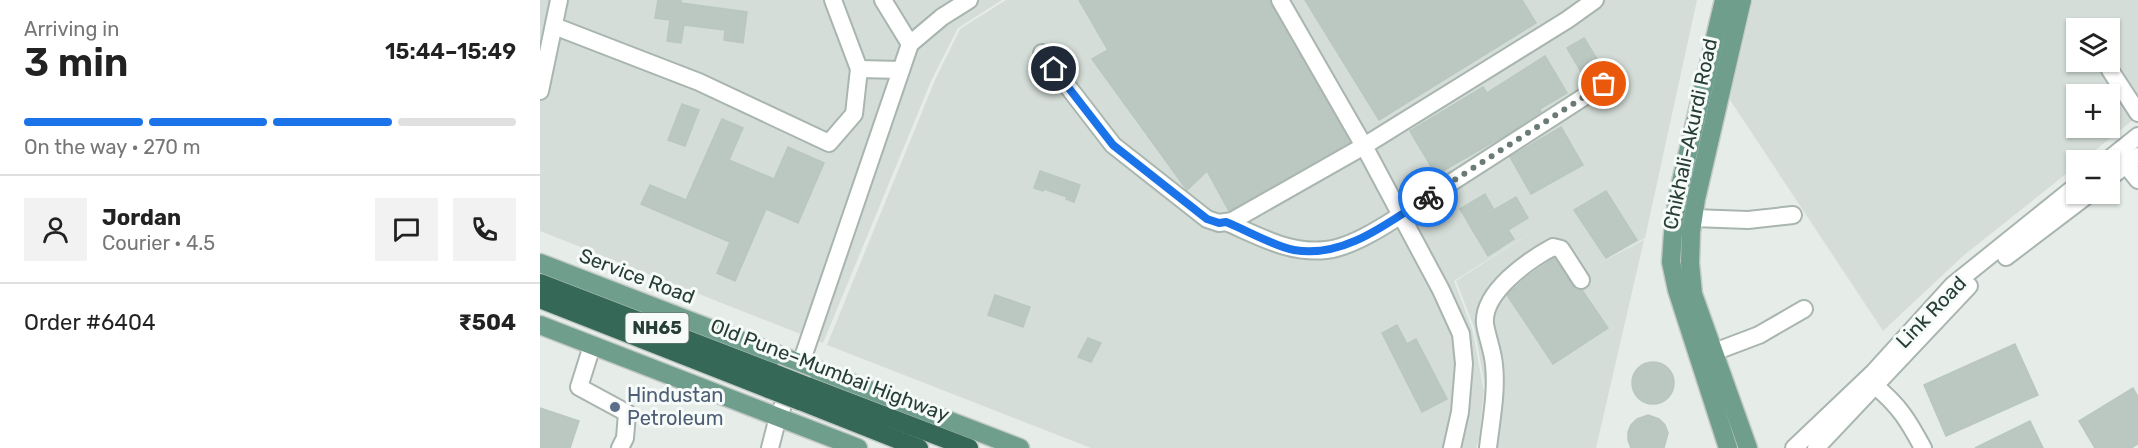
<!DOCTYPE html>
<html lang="en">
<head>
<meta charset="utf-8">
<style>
	body { margin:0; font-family:Rubik,sans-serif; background:#f2f2f2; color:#222; height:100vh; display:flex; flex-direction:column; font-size:22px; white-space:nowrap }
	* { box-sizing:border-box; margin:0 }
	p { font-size:20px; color:#767676 }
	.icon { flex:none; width:33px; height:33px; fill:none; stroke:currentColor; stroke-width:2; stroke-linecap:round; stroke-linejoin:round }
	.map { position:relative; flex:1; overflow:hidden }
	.side { display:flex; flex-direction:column; background:#fff; width:540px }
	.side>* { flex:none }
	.controls { position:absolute; left:1526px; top:18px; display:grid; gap:12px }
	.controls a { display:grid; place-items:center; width:54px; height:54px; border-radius:0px; background:#fff; box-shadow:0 2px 4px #0004; font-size:30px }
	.pin { position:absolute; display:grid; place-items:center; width:51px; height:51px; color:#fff; margin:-26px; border:3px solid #fff; border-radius:50%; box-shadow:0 2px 6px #0007 }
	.courier { position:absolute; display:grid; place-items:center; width:60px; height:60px; margin:-30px; border:4px solid #1a73e8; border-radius:50%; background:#fff; color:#222; box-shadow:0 2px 8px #0007 }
	.headline em { font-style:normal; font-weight:600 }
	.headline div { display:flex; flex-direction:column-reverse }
	.headline { display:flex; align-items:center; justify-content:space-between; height:102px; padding:0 24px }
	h1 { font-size:39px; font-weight:600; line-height:45px }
	.bar { display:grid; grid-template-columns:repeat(4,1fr); gap:9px 6px; align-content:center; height:72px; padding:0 24px }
	.bar i { height:8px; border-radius:4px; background:#e0e0e0 }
	.bar .selected { background:#1a73e8 }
	.bar p { grid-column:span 4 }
	.line { display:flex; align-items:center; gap:15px; padding:0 24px; border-top:2px solid #e0e0e0 }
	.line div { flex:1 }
	.round { display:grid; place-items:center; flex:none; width:63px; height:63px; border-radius:0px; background:#f2f2f2 }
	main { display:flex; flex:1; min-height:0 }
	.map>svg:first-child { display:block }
</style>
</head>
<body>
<main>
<section class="side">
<div class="headline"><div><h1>3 min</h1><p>Arriving in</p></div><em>15:44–15:49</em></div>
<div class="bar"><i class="selected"></i><i class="selected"></i><i class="selected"></i><i></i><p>On the way · 270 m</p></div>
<div class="line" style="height:108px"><a class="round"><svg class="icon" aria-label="person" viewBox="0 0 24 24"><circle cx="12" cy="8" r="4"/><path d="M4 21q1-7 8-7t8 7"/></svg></a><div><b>Jordan</b><p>Courier · 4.5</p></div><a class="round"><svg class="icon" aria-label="chat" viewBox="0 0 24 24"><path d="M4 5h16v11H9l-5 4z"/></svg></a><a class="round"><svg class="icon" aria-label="phone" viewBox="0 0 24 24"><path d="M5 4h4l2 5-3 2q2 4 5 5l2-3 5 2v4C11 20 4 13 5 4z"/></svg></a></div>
<div class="line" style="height:78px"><div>Order #6404</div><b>₹504</b></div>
</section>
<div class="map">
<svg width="1598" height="448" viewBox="0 0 1598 448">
	<rect width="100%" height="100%" fill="#e6ede9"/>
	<g fill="#d4ddd8" fill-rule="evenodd">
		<polygon points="0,0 462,0 418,28 392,79 283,343 0,231"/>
		<polygon points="466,0 1157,0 1105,238 1050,268 1104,240 1056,448 939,448 942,440 946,392 934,327 916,281 1004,224 914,281 932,328 944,391 939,439 936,448 551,448 287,345 395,80 420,29"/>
		<path d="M 1213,0 L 1598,0 L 1598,116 L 1543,160 L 1536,160 L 1536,166 L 1423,256 L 1343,331 L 1190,100 ZM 1536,28 L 1569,28 L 1569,62 L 1536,62 ZM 1536,94 L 1569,94 L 1569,128 L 1536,128 Z"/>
	</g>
	<g fill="#bbc8c2" stroke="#b9c7bf" stroke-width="1.5">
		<polygon points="118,0 141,0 141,3 207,12 203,43 184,40 185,30 144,25 141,43 127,41 130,20 115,18"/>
		<polygon points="539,0 730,0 810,142 689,211 667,171 647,190 552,59 568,50"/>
		<polygon points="765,0 982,0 996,23 839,120"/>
		<polygon points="1044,38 1065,72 1047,82 1027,48"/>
		<polygon points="1005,56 1027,93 1000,109 1001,112 974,130 896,175 870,131 943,87 947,93"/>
		<polygon points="142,104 159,110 145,146 128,140"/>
		<polygon points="182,119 203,128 189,160 234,179 248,147 284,163 258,223 226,209 195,281 177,273 190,242 101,204 110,185 146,200"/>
		<polygon points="1021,127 1043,165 991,194 970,157"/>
		<polygon points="500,171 540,185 534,202 526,199 527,197 504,189 503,191 494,188"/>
		<polygon points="1066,191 1097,240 1066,258 1034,210"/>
		<polygon points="945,194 954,210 976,197 988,218 968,230 974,239 948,256 920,209"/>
		<polygon points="1014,258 1033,286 1037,290 1042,290 1068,328 1013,364 967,295 987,277"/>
		<polygon points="455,295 490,307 483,327 448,315"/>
		<polygon points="857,325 867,344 876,339 907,399 882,412 842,333"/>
		<polygon points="548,338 561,343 551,362 538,357"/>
		<polygon points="1475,344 1498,395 1406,436 1384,385"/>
		<circle cx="1113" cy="383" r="21"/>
		<polygon points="1593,388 1598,397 1598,444 1591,448 1555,448 1539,421"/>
		<polygon points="0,408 39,421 30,448 0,448"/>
		<polygon points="1108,415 1119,419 1125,425 1128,433 1124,448 1091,448 1088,440 1088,432 1091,425 1097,419"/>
		<polygon points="1490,421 1503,448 1435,448"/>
	</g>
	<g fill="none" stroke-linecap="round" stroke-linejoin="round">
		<defs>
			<g id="minor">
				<polyline points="343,0 370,44"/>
				<polyline points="740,0 824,146 901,290 921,334 924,364 920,412 912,448"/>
				<polyline points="14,26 159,82 289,143 314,114 319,69 293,0"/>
				<polyline points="502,53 573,145 667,219 679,223 692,221 824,146 1027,20 1055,0"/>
				<polyline points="319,69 361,70"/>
				<polyline points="1570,70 1598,113"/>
				<polyline points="0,91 19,0"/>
				<polyline points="1568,160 1598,136"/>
				<polyline points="1586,165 1598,180"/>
				<polyline points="1569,178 1598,156"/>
				<polyline points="1153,218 1208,220 1253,215"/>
				<path d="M 686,222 C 719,236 749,254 786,250 C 819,247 869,209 898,191 C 953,155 1009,120 1064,84"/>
				<polyline points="1466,257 1549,194"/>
				<polyline points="52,346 39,387 87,413 85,438 80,448"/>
				<polyline points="1174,352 1219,335 1264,309"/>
				<path d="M 1335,386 C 1359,405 1369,422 1383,448"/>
				<polyline points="230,448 238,417 261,363 370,44 402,17 429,0"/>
				<path d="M 948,448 C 951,421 957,392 954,365 C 953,351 947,337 945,324 C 942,292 989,260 1013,247 L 1021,249 L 1041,280"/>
				<polyline points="1254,448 1334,372 1413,285 1536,186"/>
				<polyline points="1276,448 1429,286"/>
			</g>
			<g id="major">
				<polyline points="1184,0 1138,195 1133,233 1131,262 1137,290 1188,448"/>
				<polyline points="1202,0 1156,199 1151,232 1150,263 1153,294 1208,448"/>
				<polyline points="0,263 480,448"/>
				<polyline points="0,325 318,448"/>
			</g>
			<g id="highway">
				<polyline points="0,283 234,373"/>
				<polyline points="0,299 229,389"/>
				<polyline points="267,386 429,448"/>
				<polyline points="260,401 379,448"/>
			</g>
		</defs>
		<use href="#minor" stroke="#a9b5af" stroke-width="20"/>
		<use href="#major" stroke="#c2c9c6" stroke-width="21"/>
		<use href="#highway" stroke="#c2c9c6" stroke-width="21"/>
		<use href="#minor" stroke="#fff" stroke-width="16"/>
		<use href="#major" stroke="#6f9e8d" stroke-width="18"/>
		<use href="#highway" stroke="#356857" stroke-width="18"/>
		<defs>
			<g id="highway-bridge">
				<polyline points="234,373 267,386"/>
				<polyline points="229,389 260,401"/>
			</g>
		</defs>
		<use href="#highway-bridge" stroke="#c2c9c6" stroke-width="21" stroke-linecap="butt"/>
		<use href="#highway-bridge" stroke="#356857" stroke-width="18"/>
	</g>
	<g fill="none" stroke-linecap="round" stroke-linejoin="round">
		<polyline stroke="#697b74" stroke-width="6" stroke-dasharray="0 10.8" points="888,197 1064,84"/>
		<path stroke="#1a73e8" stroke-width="8" d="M 514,69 L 573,145 L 667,219 L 679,223 L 686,222 C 704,229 736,247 754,250 C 804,259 849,222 888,197"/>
	</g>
	<circle fill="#5c6f8a" stroke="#f6faf8" stroke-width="2" cx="75" cy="407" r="6"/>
	<g text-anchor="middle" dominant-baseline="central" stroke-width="6" stroke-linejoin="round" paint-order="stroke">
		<rect fill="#f6faf8" stroke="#647670" stroke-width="1.5" x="85.5" y="313" width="63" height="30" rx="4.5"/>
		<g font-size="18" font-weight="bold" fill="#263e35">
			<text x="117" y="328">NH65</text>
		</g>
		<g font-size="20" fill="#263e35" stroke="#f6faf8">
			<text transform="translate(1150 134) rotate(-78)">Chikhali-Akurdi Road</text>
			<text transform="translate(97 276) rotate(21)">Service Road</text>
			<text transform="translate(1391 312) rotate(-46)">Link Road</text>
			<text transform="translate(290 370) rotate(21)">Old Pune–Mumbai Highway</text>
		</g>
		<g font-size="20" fill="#4e5e75" stroke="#f6faf8" text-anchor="start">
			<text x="87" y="395">Hindustan<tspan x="87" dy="23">Petroleum</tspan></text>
		</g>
	</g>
</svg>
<div class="controls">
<a><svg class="icon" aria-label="layers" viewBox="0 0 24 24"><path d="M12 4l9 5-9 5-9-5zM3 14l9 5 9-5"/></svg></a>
<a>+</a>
<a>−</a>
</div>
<div class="pin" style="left:1064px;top:84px;background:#ea580c"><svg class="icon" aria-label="bag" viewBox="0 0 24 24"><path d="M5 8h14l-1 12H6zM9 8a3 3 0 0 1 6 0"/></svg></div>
<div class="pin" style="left:514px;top:69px;background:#1f2937"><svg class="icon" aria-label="home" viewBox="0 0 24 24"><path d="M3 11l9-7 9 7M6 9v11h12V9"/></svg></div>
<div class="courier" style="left:888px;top:197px"><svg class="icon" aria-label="bike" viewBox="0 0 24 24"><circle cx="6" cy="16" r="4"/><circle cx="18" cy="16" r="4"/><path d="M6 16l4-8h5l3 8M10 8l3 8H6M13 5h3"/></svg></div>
</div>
</main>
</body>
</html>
